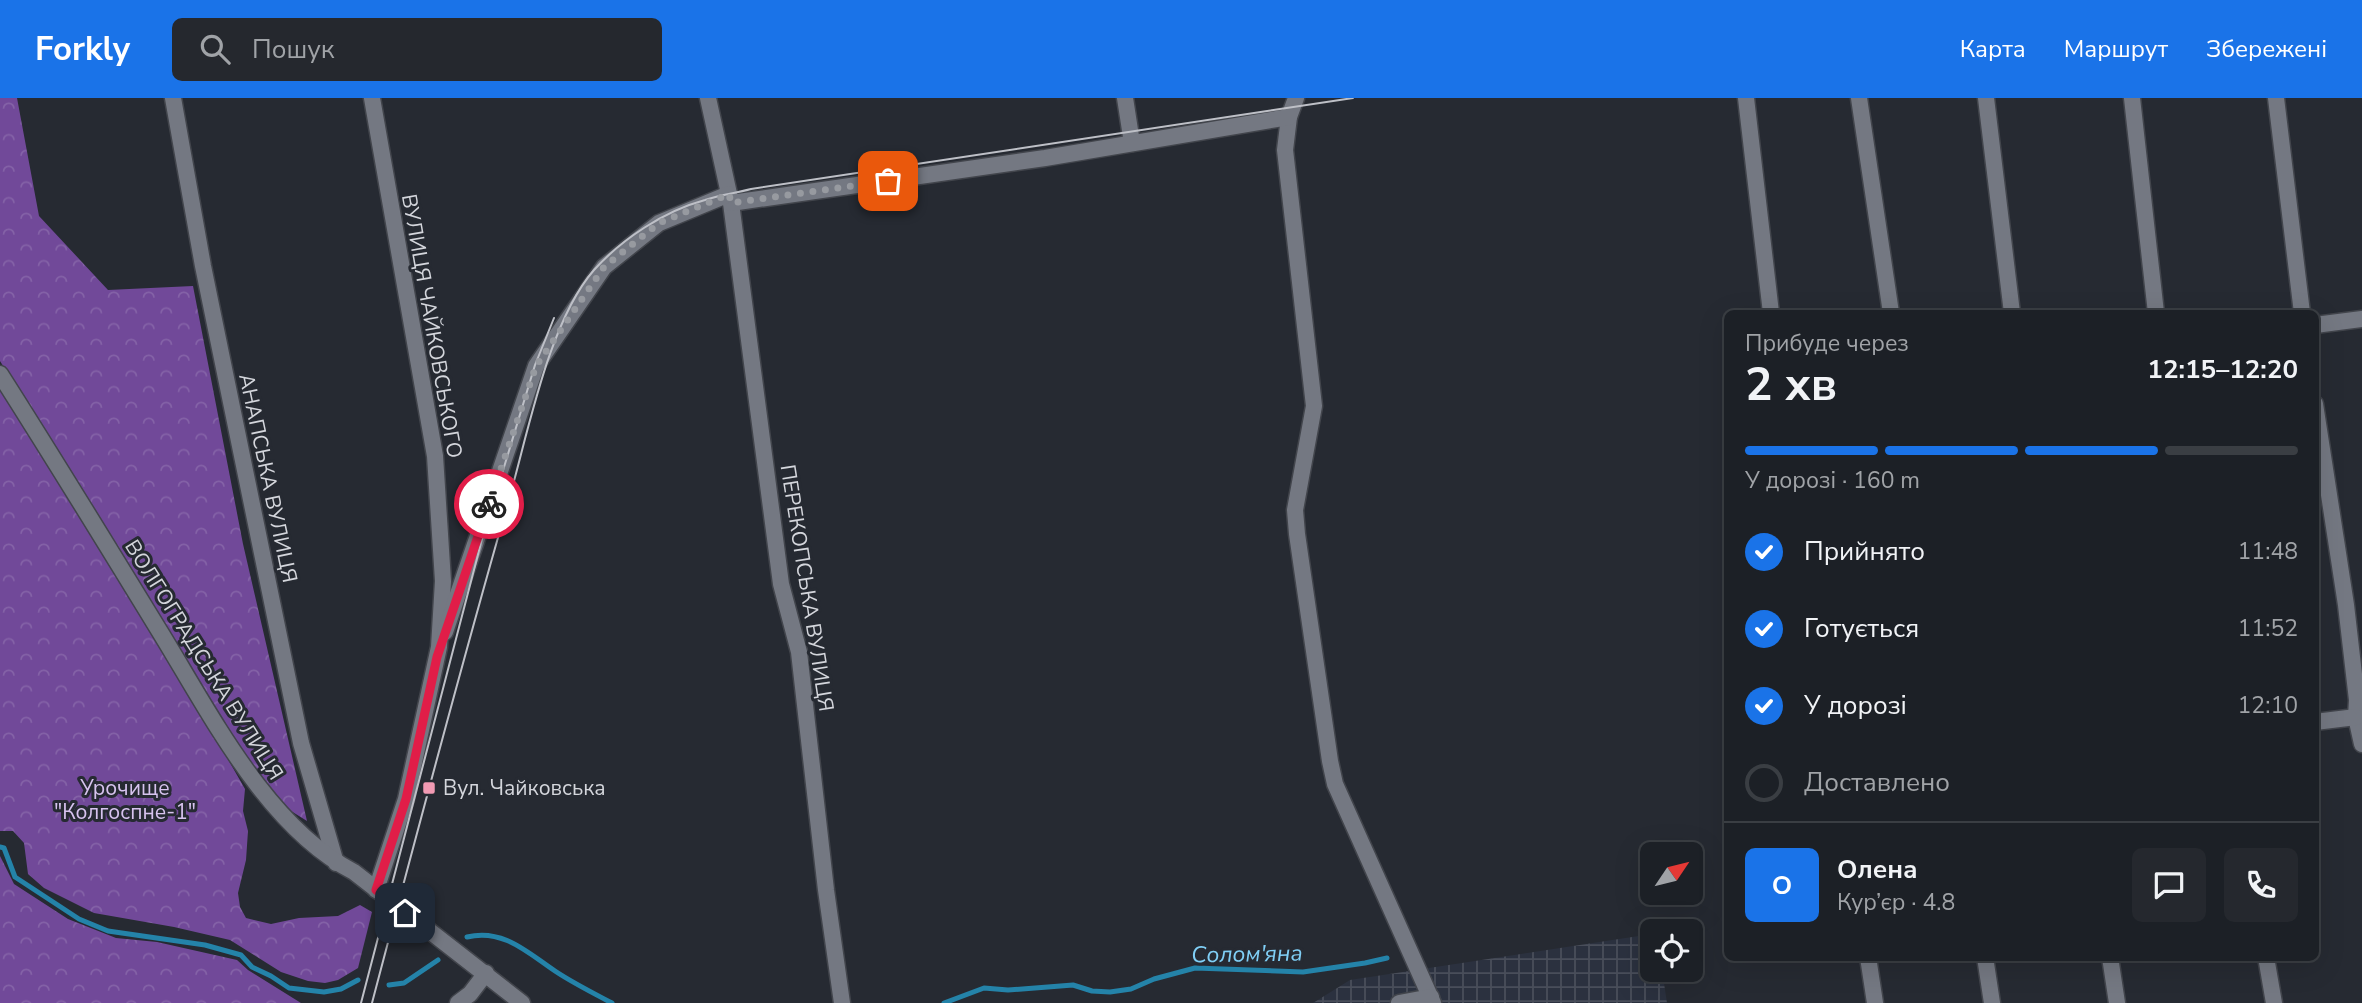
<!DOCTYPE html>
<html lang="uk">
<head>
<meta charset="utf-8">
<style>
	body { margin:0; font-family:"Nunito Sans",sans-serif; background:#25282e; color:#f1f3f6; height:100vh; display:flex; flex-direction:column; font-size:26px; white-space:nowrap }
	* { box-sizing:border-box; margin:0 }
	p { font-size:23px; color:#a0a3a7 }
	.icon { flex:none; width:38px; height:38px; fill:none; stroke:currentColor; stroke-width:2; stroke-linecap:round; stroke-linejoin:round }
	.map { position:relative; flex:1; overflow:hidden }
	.drawer { position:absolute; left:1724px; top:212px; width:595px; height:651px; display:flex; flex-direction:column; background:#1c2026; border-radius:10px; box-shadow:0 7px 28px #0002,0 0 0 2px #3a3e43 }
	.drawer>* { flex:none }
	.needle { width:46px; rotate:55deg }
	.fabs { position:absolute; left:1640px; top:744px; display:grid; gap:14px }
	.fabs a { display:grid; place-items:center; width:63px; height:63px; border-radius:10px; background:#1c2026; box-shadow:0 7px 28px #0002,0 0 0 2px #3a3e43; font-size:35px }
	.pin { position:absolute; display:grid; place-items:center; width:60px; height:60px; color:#fff; margin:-30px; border-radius:14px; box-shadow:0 4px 10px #0006 }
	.courier { position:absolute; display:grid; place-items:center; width:70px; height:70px; margin:-35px; border:5px solid #e11d48; border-radius:50%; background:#fff; color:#222; box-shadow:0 2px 9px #0007 }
	.head em { font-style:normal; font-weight:700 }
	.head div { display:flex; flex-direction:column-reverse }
	.head { display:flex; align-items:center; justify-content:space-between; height:119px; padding:0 21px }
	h1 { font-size:46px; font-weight:700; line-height:52px }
	.bar { display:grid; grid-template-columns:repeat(4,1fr); gap:10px 7px; align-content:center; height:84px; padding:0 21px }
	.bar i { height:9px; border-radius:5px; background:#3a3e43 }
	.bar .active { background:#1a73e8 }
	.bar p { grid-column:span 4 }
	.line { display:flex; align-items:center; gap:18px; padding:0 21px; border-top:2px solid #3a3e43 }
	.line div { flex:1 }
	.round { display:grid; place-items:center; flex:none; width:74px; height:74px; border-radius:10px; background:#25282e }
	ol { padding:0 21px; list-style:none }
	li { display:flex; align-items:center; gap:21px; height:77px }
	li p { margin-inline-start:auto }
	li .icon { padding:7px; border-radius:50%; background:#1a73e8; color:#fff; stroke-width:4 }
	li:last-child { color:#a0a3a7 }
	li i { width:38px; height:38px; border:4px solid #3a3e43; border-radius:50% }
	header { display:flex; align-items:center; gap:42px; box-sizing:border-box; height:98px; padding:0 35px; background:#1a73e8; color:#fff }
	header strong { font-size:33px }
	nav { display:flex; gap:38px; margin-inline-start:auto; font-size:24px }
	.search { width:490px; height:63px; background:#25282e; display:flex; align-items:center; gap:18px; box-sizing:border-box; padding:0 24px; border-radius:10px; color:#a0a3a7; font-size:26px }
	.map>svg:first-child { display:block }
</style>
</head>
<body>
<header>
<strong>Forkly</strong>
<div class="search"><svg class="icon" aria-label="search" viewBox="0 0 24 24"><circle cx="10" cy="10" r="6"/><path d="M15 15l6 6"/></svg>Пошук</div>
<nav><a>Карта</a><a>Маршрут</a><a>Збережені</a></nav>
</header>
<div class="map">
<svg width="2362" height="905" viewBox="0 0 2362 905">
	<defs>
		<pattern id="industrial-grid" width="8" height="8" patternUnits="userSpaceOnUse" patternTransform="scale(1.75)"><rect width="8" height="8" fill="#2b313f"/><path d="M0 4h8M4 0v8" fill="none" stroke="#494e5a"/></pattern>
		<pattern id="forest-crowns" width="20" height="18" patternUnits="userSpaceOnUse" patternTransform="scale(1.75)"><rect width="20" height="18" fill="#714999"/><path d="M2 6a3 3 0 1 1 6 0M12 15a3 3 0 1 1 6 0" fill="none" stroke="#8462a7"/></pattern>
	</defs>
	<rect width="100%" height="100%" fill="#262a32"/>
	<polygon fill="url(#industrial-grid)" points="1652,836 1652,872 1662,872 1667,905 1313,905 1350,882"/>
	<g fill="url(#forest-crowns)">
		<polygon points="0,0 17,0 39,118 108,192 193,188 243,446 307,723 283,708 257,676 0,263"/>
		<polygon points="0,287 210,630 245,691 243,713 248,733 246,762 238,795 240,809 246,820 271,826 299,820 338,818 360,807 372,814 358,870 338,882 325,885 308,883 281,874 230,842 174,829 94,815 44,790 28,776 24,745 13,733 0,733"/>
		<polygon points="0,758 14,786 68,821 116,840 157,844 237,862 248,872 301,905 0,905"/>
	</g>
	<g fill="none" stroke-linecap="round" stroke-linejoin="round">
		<g stroke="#2483a9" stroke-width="5">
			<polyline points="0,749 4,750 15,779 79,821 108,833 205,847 241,857 252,869 271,878 289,890 324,894 341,891 358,882"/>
			<path d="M 467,839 C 503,830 528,855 555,873 C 573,885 593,895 612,905"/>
			<polyline points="389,887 404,885 438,862"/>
			<polyline points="944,905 984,890 1008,892 1073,887 1092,893 1110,894 1131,891 1154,881 1195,870 1303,874 1365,865 1387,860"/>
		</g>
		<defs>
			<g id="minor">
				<polyline points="173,0 203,168 301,645 336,765"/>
				<polyline points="372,0 435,358 443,483 439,549 406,701 376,792"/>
				<polyline points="708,0 731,105 781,486 799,554 826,792 842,905"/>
				<polyline points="1125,0 1132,45"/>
				<polyline points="1296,0 1289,19 1285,52 1314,308 1295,412 1297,436 1330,663 1335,686 1433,905"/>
				<polyline points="1746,0 1771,215"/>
				<polyline points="1859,0 1891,215"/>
				<polyline points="1986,0 2012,215"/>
				<polyline points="2132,0 2156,215"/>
				<polyline points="2276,0 2302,215"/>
				<polyline points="731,105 1045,60 1289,19"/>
				<polyline points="2315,227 2362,221"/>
				<path d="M 0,276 C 53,359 105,444 157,529 C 208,611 265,728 354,774 L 522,905"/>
				<polyline points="2315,306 2346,507 2357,602 2356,619 2362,646"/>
				<polyline points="445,534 536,268 604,169 659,125 729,96"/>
				<polyline points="2315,624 2356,619"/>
				<polyline points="1868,859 1875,905"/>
				<polyline points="1985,859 1992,905"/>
				<polyline points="2110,859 2117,905"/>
				<polyline points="2266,859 2274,905"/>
				<polyline points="458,905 470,896 486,875"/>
				<polyline points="1399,905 1431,899"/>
			</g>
		</defs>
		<use href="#minor" stroke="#42454c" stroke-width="19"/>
		<use href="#minor" stroke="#747882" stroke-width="16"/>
		<g stroke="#bec0c7" stroke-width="2">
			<polyline points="361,905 481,445 535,267 554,220"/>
			<path d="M 372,905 C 417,734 462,564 511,394 C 529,330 550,222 594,172 C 622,141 664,113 705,102 C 720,97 736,95 751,91 L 1353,0"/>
		</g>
	</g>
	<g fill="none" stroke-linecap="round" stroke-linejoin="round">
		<polyline stroke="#979aa0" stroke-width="7" stroke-dasharray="0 12.6" points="489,406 536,268 604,169 659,125 729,96 731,105 888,83"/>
		<polyline stroke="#e11d48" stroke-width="9" points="405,815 376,792 406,701 437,559 489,406"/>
	</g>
	<rect fill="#f19ab3" stroke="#262a32" stroke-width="2.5" x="422" y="683" width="14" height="14" rx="3.5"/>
	<g text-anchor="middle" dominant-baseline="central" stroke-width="6" stroke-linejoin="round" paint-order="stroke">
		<g font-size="21" fill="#d4d6dc" stroke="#262a32">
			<text transform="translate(432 228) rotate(80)">ВУЛИЦЯ ЧАЙКОВСЬКОГО</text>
			<text transform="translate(268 380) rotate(78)">АНАПСЬКА ВУЛИЦЯ</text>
			<text transform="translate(807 490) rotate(81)">ПЕРЕКОПСЬКА ВУЛИЦЯ</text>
			<text transform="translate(204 562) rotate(58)">ВОЛГОГРАДСЬКА ВУЛИЦЯ</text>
		</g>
		<g font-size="21" fill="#d7c3ef" stroke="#262a32">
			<text x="125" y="690">Урочище<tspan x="125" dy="24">"Колгоспне-1"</tspan></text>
		</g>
		<g font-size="21" fill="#d4d6dc" stroke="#262a32" text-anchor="start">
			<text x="443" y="690">Вул. Чайковська</text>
		</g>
		<g font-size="23" font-style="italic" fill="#80cff6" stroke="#262a32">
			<text transform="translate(1247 856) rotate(-1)">Солом'яна</text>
		</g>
	</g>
</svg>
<div class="fabs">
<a><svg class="needle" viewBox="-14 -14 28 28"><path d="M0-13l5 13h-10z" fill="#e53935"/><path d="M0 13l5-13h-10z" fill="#a0a3a7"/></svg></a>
<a><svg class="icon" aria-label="locate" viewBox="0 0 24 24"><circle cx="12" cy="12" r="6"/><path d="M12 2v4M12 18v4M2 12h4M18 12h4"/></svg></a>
</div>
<div class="pin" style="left:888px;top:83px;background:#ea580c"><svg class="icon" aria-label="bag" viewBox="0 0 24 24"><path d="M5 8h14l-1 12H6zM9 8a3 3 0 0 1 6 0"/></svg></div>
<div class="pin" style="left:405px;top:815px;background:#1f2937"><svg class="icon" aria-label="home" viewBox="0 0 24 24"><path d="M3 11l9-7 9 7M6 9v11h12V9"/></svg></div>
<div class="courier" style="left:489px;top:406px"><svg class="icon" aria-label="bike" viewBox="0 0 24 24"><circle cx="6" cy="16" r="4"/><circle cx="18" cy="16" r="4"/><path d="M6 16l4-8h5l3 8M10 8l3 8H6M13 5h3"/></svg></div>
<section class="drawer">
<div class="head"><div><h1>2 хв</h1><p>Прибуде через</p></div><em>12:15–12:20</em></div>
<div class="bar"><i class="active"></i><i class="active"></i><i class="active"></i><i></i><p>У дорозі · 160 m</p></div>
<ol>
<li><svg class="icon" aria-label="check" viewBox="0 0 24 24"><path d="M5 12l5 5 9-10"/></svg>Прийнято<p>11:48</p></li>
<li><svg class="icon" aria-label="check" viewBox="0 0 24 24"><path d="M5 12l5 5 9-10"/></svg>Готується<p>11:52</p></li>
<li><svg class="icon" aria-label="check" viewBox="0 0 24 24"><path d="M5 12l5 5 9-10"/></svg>У дорозі<p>12:10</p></li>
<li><i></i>Доставлено</li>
</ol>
<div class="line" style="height:126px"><b class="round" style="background:#1a73e8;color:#fff">О</b><div><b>Олена</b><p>Кур’єр · 4.8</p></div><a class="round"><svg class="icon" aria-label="chat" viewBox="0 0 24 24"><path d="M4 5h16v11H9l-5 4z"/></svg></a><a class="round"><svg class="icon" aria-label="phone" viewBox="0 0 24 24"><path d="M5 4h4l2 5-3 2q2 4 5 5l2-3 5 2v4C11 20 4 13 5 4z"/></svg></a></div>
</section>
</div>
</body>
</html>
